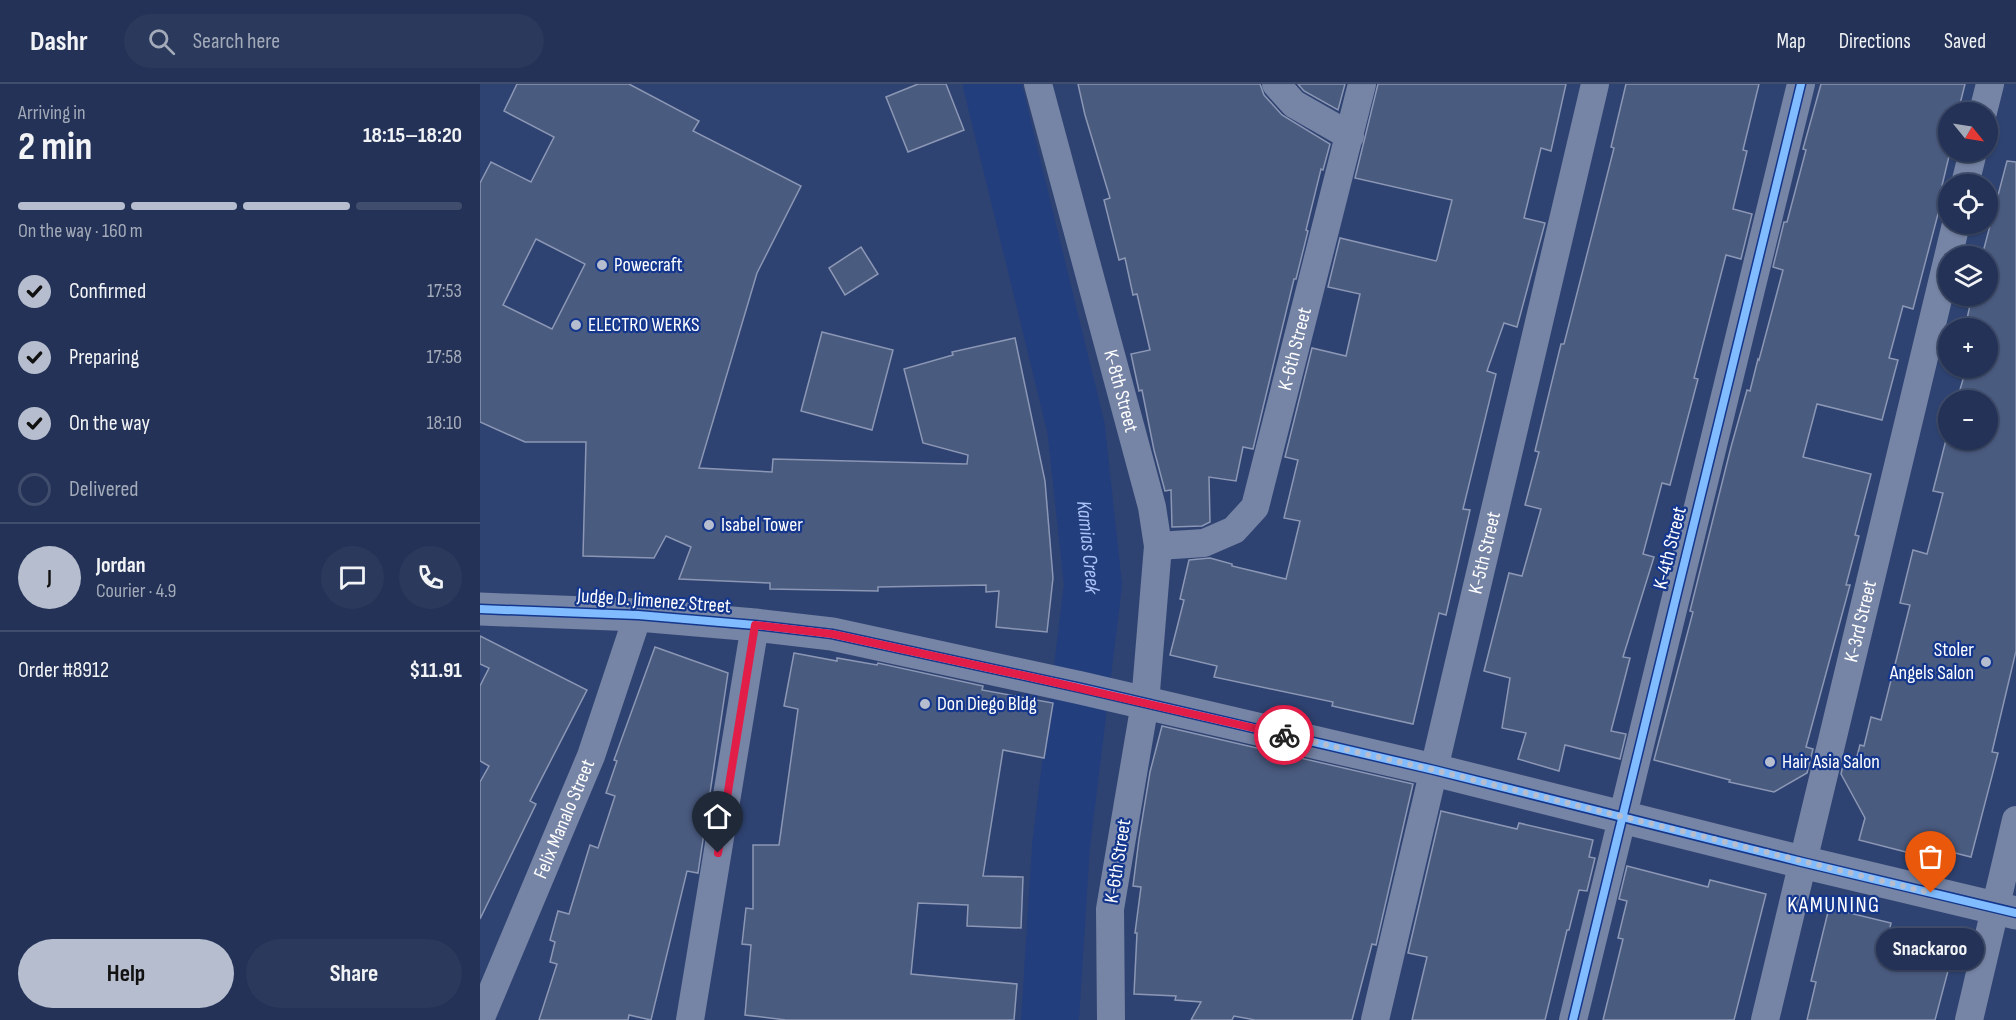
<!DOCTYPE html>
<html lang="en">
<head>
<meta charset="utf-8">
<style>
	body { margin:0; font-family:"Sofia Sans Condensed",sans-serif; background:#2b3a5c; color:#f1f3f6; height:100vh; display:flex; flex-direction:column; font-size:22px; white-space:nowrap }
	* { box-sizing:border-box; margin:0 }
	p { font-size:20px; color:#a3aab9 }
	.icon { flex:none; width:33px; height:33px; fill:none; stroke:currentColor; stroke-width:2; stroke-linecap:round; stroke-linejoin:round }
	.map { position:relative; flex:1; overflow:hidden }
	.sheet { display:flex; flex-direction:column; background:#233256; width:480px }
	.sheet>* { flex:none }
	.needle { width:39px; rotate:120deg }
	.tools { position:absolute; left:1458px; top:18px; display:grid; gap:12px }
	.tools a { display:grid; place-items:center; width:60px; height:60px; border-radius:50%; background:#233256; box-shadow:0 2px 4px #0004,0 0 0 2px #404d6c; font-size:30px }
	.pin { position:absolute; display:grid; place-items:center; width:51px; height:51px; color:#fff; margin:-62px -26px; border-radius:50% 50% 50% 0; rotate:-45deg; box-shadow:0 0 6px #0007 }
	.pin .icon { rotate:45deg }
	.courier { position:absolute; display:grid; place-items:center; width:60px; height:60px; margin:-30px; border:4px solid #e11d48; border-radius:50%; background:#fff; color:#222; box-shadow:0 2px 8px #0007 }
	.bubble { position:absolute; height:42px; border-radius:21px; background:#233256; box-shadow:0 2px 4px #0004,0 0 0 2px #404d6c; font-size:20px; font-weight:700; line-height:42px; text-align:center }
	.summary em { font-style:normal; font-weight:700 }
	.summary div { display:flex; flex-direction:column-reverse }
	.summary { display:flex; align-items:center; justify-content:space-between; height:102px; padding:0 18px }
	h1 { font-size:39px; font-weight:700; line-height:45px }
	.bar { display:grid; grid-template-columns:repeat(4,1fr); gap:9px 6px; align-content:center; height:72px; padding:0 18px }
	.bar i { height:8px; border-radius:4px; background:#404d6c }
	.bar .selected { background:#b6bdce }
	.bar p { grid-column:span 4 }
	.line { display:flex; align-items:center; gap:15px; padding:0 18px; border-top:2px solid #404d6c }
	.line div { flex:1 }
	.round { display:grid; place-items:center; flex:none; width:63px; height:63px; border-radius:32px; background:#2b3a5c }
	ol { padding:0 18px; list-style:none }
	li { display:flex; align-items:center; gap:18px; height:66px }
	li p { margin-inline-start:auto }
	li .icon { padding:6px; border-radius:50%; background:#b6bdce; color:#111; stroke-width:4 }
	li:last-child { color:#a3aab9 }
	li i { width:33px; height:33px; border:3px solid #404d6c; border-radius:50% }
	.button { display:flex; gap:12px; margin-top:auto; padding:12px 18px }
	.button a { flex:1; height:69px; border-radius:36px; background:#b6bdce; color:#111; font-size:24px; font-weight:700; line-height:69px; text-align:center }
	.button a+a { background:#2b3a5c; color:#f1f3f6 }
	header { display:flex; align-items:center; gap:36px; box-sizing:border-box; height:84px; padding:0 30px; background:#233256; border-bottom:2px solid #404d6c }
	header strong { font-size:28px }
	nav { display:flex; gap:33px; margin-inline-start:auto; font-size:21px }
	.search { width:420px; height:54px; background:#2b3a5c; display:flex; align-items:center; gap:15px; box-sizing:border-box; padding:0 21px; border-radius:33px; color:#a3aab9; font-size:22px }
	main { display:flex; flex:1; min-height:0 }
	.map>svg:first-child { display:block }
</style>
</head>
<body>
<header>
<strong>Dashr</strong>
<div class="search"><svg class="icon" aria-label="search" viewBox="0 0 24 24"><circle cx="10" cy="10" r="6"/><path d="M15 15l6 6"/></svg>Search here</div>
<nav><a>Map</a><a>Directions</a><a>Saved</a></nav>
</header>
<main>
<section class="sheet">
<div class="summary"><div><h1>2 min</h1><p>Arriving in</p></div><em>18:15–18:20</em></div>
<div class="bar"><i class="selected"></i><i class="selected"></i><i class="selected"></i><i></i><p>On the way · 160 m</p></div>
<ol>
<li><svg class="icon" aria-label="check" viewBox="0 0 24 24"><path d="M5 12l5 5 9-10"/></svg>Confirmed<p>17:53</p></li>
<li><svg class="icon" aria-label="check" viewBox="0 0 24 24"><path d="M5 12l5 5 9-10"/></svg>Preparing<p>17:58</p></li>
<li><svg class="icon" aria-label="check" viewBox="0 0 24 24"><path d="M5 12l5 5 9-10"/></svg>On the way<p>18:10</p></li>
<li><i></i>Delivered</li>
</ol>
<div class="line" style="height:108px"><b class="round" style="background:#b6bdce;color:#111">J</b><div><b>Jordan</b><p>Courier · 4.9</p></div><a class="round"><svg class="icon" aria-label="chat" viewBox="0 0 24 24"><path d="M4 5h16v11H9l-5 4z"/></svg></a><a class="round"><svg class="icon" aria-label="phone" viewBox="0 0 24 24"><path d="M5 4h4l2 5-3 2q2 4 5 5l2-3 5 2v4C11 20 4 13 5 4z"/></svg></a></div>
<div class="line" style="height:78px"><div>Order #8912</div><b>$11.91</b></div>
<div class="button"><a>Help</a><a>Share</a></div>
</section>
<div class="map">
<svg width="1536" height="936" viewBox="0 0 1536 936">
	<rect width="100%" height="100%" fill="#2f4372"/>
	<g fill="none" stroke-linecap="round" stroke-linejoin="round">
		<path stroke="#233e7d" stroke-width="58" id="s1" d="M 512,0 L 596,344 L 613,501 L 581,762 L 570,936"/>
	</g>
	<g fill="#4a5b80" stroke="#8b97b4" stroke-width="1.5" fill-rule="evenodd">
		<path d="M 37,0 L 149,0 L 219,37 L 213,47 L 321,102 L 277,189 L 219,384 L 292,388 L 293,375 L 487,380 L 488,371 L 443,359 L 424,285 L 473,271 L 472,268 L 535,254 L 565,397 L 573,494 L 567,548 L 516,543 L 519,507 L 506,508 L 506,501 L 398,503 L 398,507 L 290,505 L 290,499 L 199,495 L 211,463 L 186,452 L 174,474 L 103,472 L 106,358 L 45,358 L 0,338 L 0,99 L 11,78 L 51,98 L 74,53 L 24,27 ZM 56,155 L 105,180 L 72,245 L 23,221 Z"/>
		<polygon points="438,0 466,0 484,46 428,68 406,13"/>
		<polygon points="598,0 780,0 784,11 802,31 850,60 843,86 841,85 826,146 828,147 816,195 814,195 773,365 763,363 756,397 729,393 730,438 722,442 692,443 691,406 685,407 674,366 662,306 659,307 651,270 670,266 657,210 653,211 645,174 639,176 624,116 630,114 605,31"/>
		<polygon points="818,0 865,0 858,26 824,7"/>
		<polygon points="898,0 1086,0 1071,67 1061,64 1044,134 1065,139 1037,243 1024,239 1007,287 1016,290 983,425 990,426 966,531 959,529 933,640 852,622 853,618 734,593 737,582 690,571 704,516 700,515 709,476 730,474 752,480 752,482 806,495 820,437 804,434 818,376 805,373 832,264 866,272 880,210 848,203 860,154 956,177 957,175 972,116 875,94"/>
		<polygon points="1146,0 1279,0 1263,66 1267,67 1253,125 1272,130 1261,175 1246,171 1214,294 1218,295 1190,401 1182,399 1163,470 1174,473 1143,573 1150,574 1131,647 1146,650 1140,675 1085,661 1079,687 1038,675 1046,649 1022,644 1030,594 1004,587 1029,489 1042,492 1061,425 1045,421 1059,368 1055,367 1081,260 1084,260 1115,139 1134,64 1131,63"/>
		<polygon points="1341,0 1485,0 1478,28 1468,28 1468,68 1470,68 1460,110 1463,111 1433,225 1423,222 1409,274 1418,276 1402,336 1337,320 1323,373 1391,390 1375,451 1379,452 1366,501 1370,501 1326,663 1333,665 1327,689 1294,708 1249,698 1250,696 1174,676 1213,528 1210,527 1251,363 1267,306 1270,307 1278,275 1279,276 1303,186 1293,183 1304,138 1307,138 1326,66 1323,65"/>
		<polygon points="1527,77 1536,78 1536,567 1512,668 1518,669 1491,773 1432,758 1430,769 1379,756 1385,734 1361,690 1365,673 1376,676 1380,661 1384,662 1391,633 1401,636 1430,521 1420,519 1433,466 1447,470 1463,409 1453,407 1467,352 1468,348 1468,356 1508,356 1508,316 1477,316 1484,292 1474,289 1475,284 1508,284 1508,244 1485,244 1492,212 1508,212 1508,172 1502,172"/>
		<polygon points="381,163 398,190 365,211 349,184"/>
		<polygon points="342,248 413,266 392,346 321,327"/>
		<polygon points="0,552 107,606 50,717 56,720 0,835 0,698 9,682 0,677 0,602 9,584 0,580"/>
		<polygon points="175,563 248,589 218,789 207,787 171,936 149,931 148,936 59,936 77,880 70,878 75,858 70,856 78,827 89,830 110,761 118,764 135,712 126,709 137,677 134,676"/>
		<polygon points="314,569 357,577 357,574 397,581 398,579 503,602 502,606 573,619 564,674 523,666 503,792 543,793 541,844 487,842 488,821 438,819 431,890 537,900 534,936 306,936 265,931 271,861 262,860 266,824 273,825 273,761 299,761 318,625 304,622"/>
		<polygon points="682,642 933,700 896,861 892,860 872,936 775,936 754,932 752,936 711,936 721,918 695,916 696,912 654,910 657,849 655,849 661,803 653,802 659,755 670,688"/>
		<polygon points="961,727 1037,745 1039,739 1113,756 1109,773 1115,774 1107,807 1099,806 1089,846 1087,846 1065,936 932,936 947,873 928,869"/>
		<polygon points="1147,782 1228,803 1230,796 1286,810 1254,936 1123,936 1143,855 1138,854 1147,817 1139,815"/>
		<polygon points="1349,824 1411,839 1408,852 1473,868 1455,936 1327,936 1336,898 1331,897"/>
	</g>
	<g fill="none" stroke-linecap="round" stroke-linejoin="round">
		<g stroke="#7684a5" stroke-width="28">
			<path id="s2" d="M 558,0 L 672,423 L 678,462 L 665,619 L 630,825 L 631,936"/>
			<polyline points="796,0 814,20 870,52"/>
			<polyline points="1503,28 1510,0"/>
			<polyline points="1485,100 1493,68"/>
			<path id="s3" d="M 678,462 L 724,459 L 754,446 L 775,423 L 882,0"/>
			<path id="s4" d="M 0,936 L 111,672 L 158,531"/>
			<polyline points="210,936 275,541"/>
			<path id="s5" d="M 895,936 L 1115,0"/>
			<polyline points="1093,936 1321,0"/>
			<path id="s6" d="M 1285,936 L 1476,140"/>
			<polyline points="1489,936 1536,736"/>
		</g>
		<polyline stroke="#7684a5" stroke-width="33" points="0,525 158,531 275,541 352,550 601,604 954,686 1322,778 1536,829"/>
		<defs>
			<g id="cycleway">
				<polyline points="0,525 158,531 275,541 352,550 601,604 954,686 1322,778 1536,829"/>
				<polyline points="1093,936 1321,0"/>
			</g>
		</defs>
		<use href="#cycleway" stroke="#14378d" stroke-width="11"/>
		<use href="#cycleway" stroke="#80bcff" stroke-width="8"/>
	</g>
	<g fill="none" stroke-linecap="round" stroke-linejoin="round">
		<polyline stroke="#b6bdce" stroke-width="6" stroke-dasharray="0 10.8" points="804,651 954,686 1451,809"/>
		<polyline stroke="#e11d48" stroke-width="8" points="238,769 275,541 352,550 564,596 804,651"/>
	</g>
	<g fill="#b6bdce" stroke="#14378d" stroke-width="2">
		<circle cx="122" cy="181" r="6"/>
		<circle cx="96" cy="241" r="6"/>
		<circle cx="229" cy="441" r="6"/>
		<circle cx="1506" cy="578" r="6"/>
		<circle cx="445" cy="620" r="6"/>
		<circle cx="1290" cy="678" r="6"/>
	</g>
	<g text-anchor="middle" dominant-baseline="central" stroke-width="4.5" stroke-linejoin="round" paint-order="stroke">
		<g font-size="20" fill="#fff" stroke="#14378d" text-anchor="start">
			<text x="134" y="181">Powecraft</text>
			<text x="108" y="241">ELECTRO WERKS</text>
			<text x="241" y="441">Isabel Tower</text>
			<text x="1494" y="566" text-anchor="end">Stoler<tspan x="1494" dy="23">Angels Salon</tspan></text>
			<text x="457" y="620">Don Diego Bldg</text>
			<text x="1302" y="678">Hair Asia Salon</text>
		</g>
		<g font-size="20" fill="#fff" stroke="#14378d">
			<text stroke="none"><textPath href="#s3" startOffset="273">K-6th Street</textPath></text>
			<text stroke="none"><textPath href="#s2" startOffset="318">K-8th Street</textPath></text>
			<text transform="translate(1190 464) rotate(-76)">K-4th Street</text>
			<text stroke="none"><textPath href="#s5" startOffset="480">K-5th Street</textPath></text>
			<text transform="translate(174 517) rotate(4)">Judge D. Jimenez Street</text>
			<text stroke="none"><textPath href="#s6" startOffset="410">K-3rd Street</textPath></text>
			<text stroke="none"><textPath href="#s4" startOffset="218">Felix Manalo Street</textPath></text>
			<text transform="translate(638 777) rotate(-81)">K-6th Street</text>
		</g>
		<g font-size="21" font-style="italic" fill="#aac2f7" stroke="#14378d">
			<text stroke="none"><textPath href="#s1" startOffset="474">Kamias Creek</textPath></text>
		</g>
		<g font-size="22" letter-spacing="1.5" fill="#fff" stroke="#14378d">
			<text x="1354" y="821">KAMUNING</text>
		</g>
	</g>
</svg>
<div class="tools">
<a><svg class="needle" viewBox="-14 -14 28 28"><path d="M0-13l5 13h-10z" fill="#e53935"/><path d="M0 13l5-13h-10z" fill="#a3aab9"/></svg></a>
<a><svg class="icon" aria-label="locate" viewBox="0 0 24 24"><circle cx="12" cy="12" r="6"/><path d="M12 2v4M12 18v4M2 12h4M18 12h4"/></svg></a>
<a><svg class="icon" aria-label="layers" viewBox="0 0 24 24"><path d="M12 4l9 5-9 5-9-5zM3 14l9 5 9-5"/></svg></a>
<a>+</a>
<a>−</a>
</div>
<div class="pin" style="left:1451px;top:809px;background:#ea580c"><svg class="icon" aria-label="bag" viewBox="0 0 24 24"><path d="M5 8h14l-1 12H6zM9 8a3 3 0 0 1 6 0"/></svg></div>
<div class="pin" style="left:238px;top:769px;background:#1f2937"><svg class="icon" aria-label="home" viewBox="0 0 24 24"><path d="M3 11l9-7 9 7M6 9v11h12V9"/></svg></div>
<div class="courier" style="left:804px;top:651px"><svg class="icon" aria-label="bike" viewBox="0 0 24 24"><circle cx="6" cy="16" r="4"/><circle cx="18" cy="16" r="4"/><path d="M6 16l4-8h5l3 8M10 8l3 8H6M13 5h3"/></svg></div>
<div class="bubble" style="left:1396px;top:844px;width:108px">Snackaroo</div>
</div>
</main>
</body>
</html>
